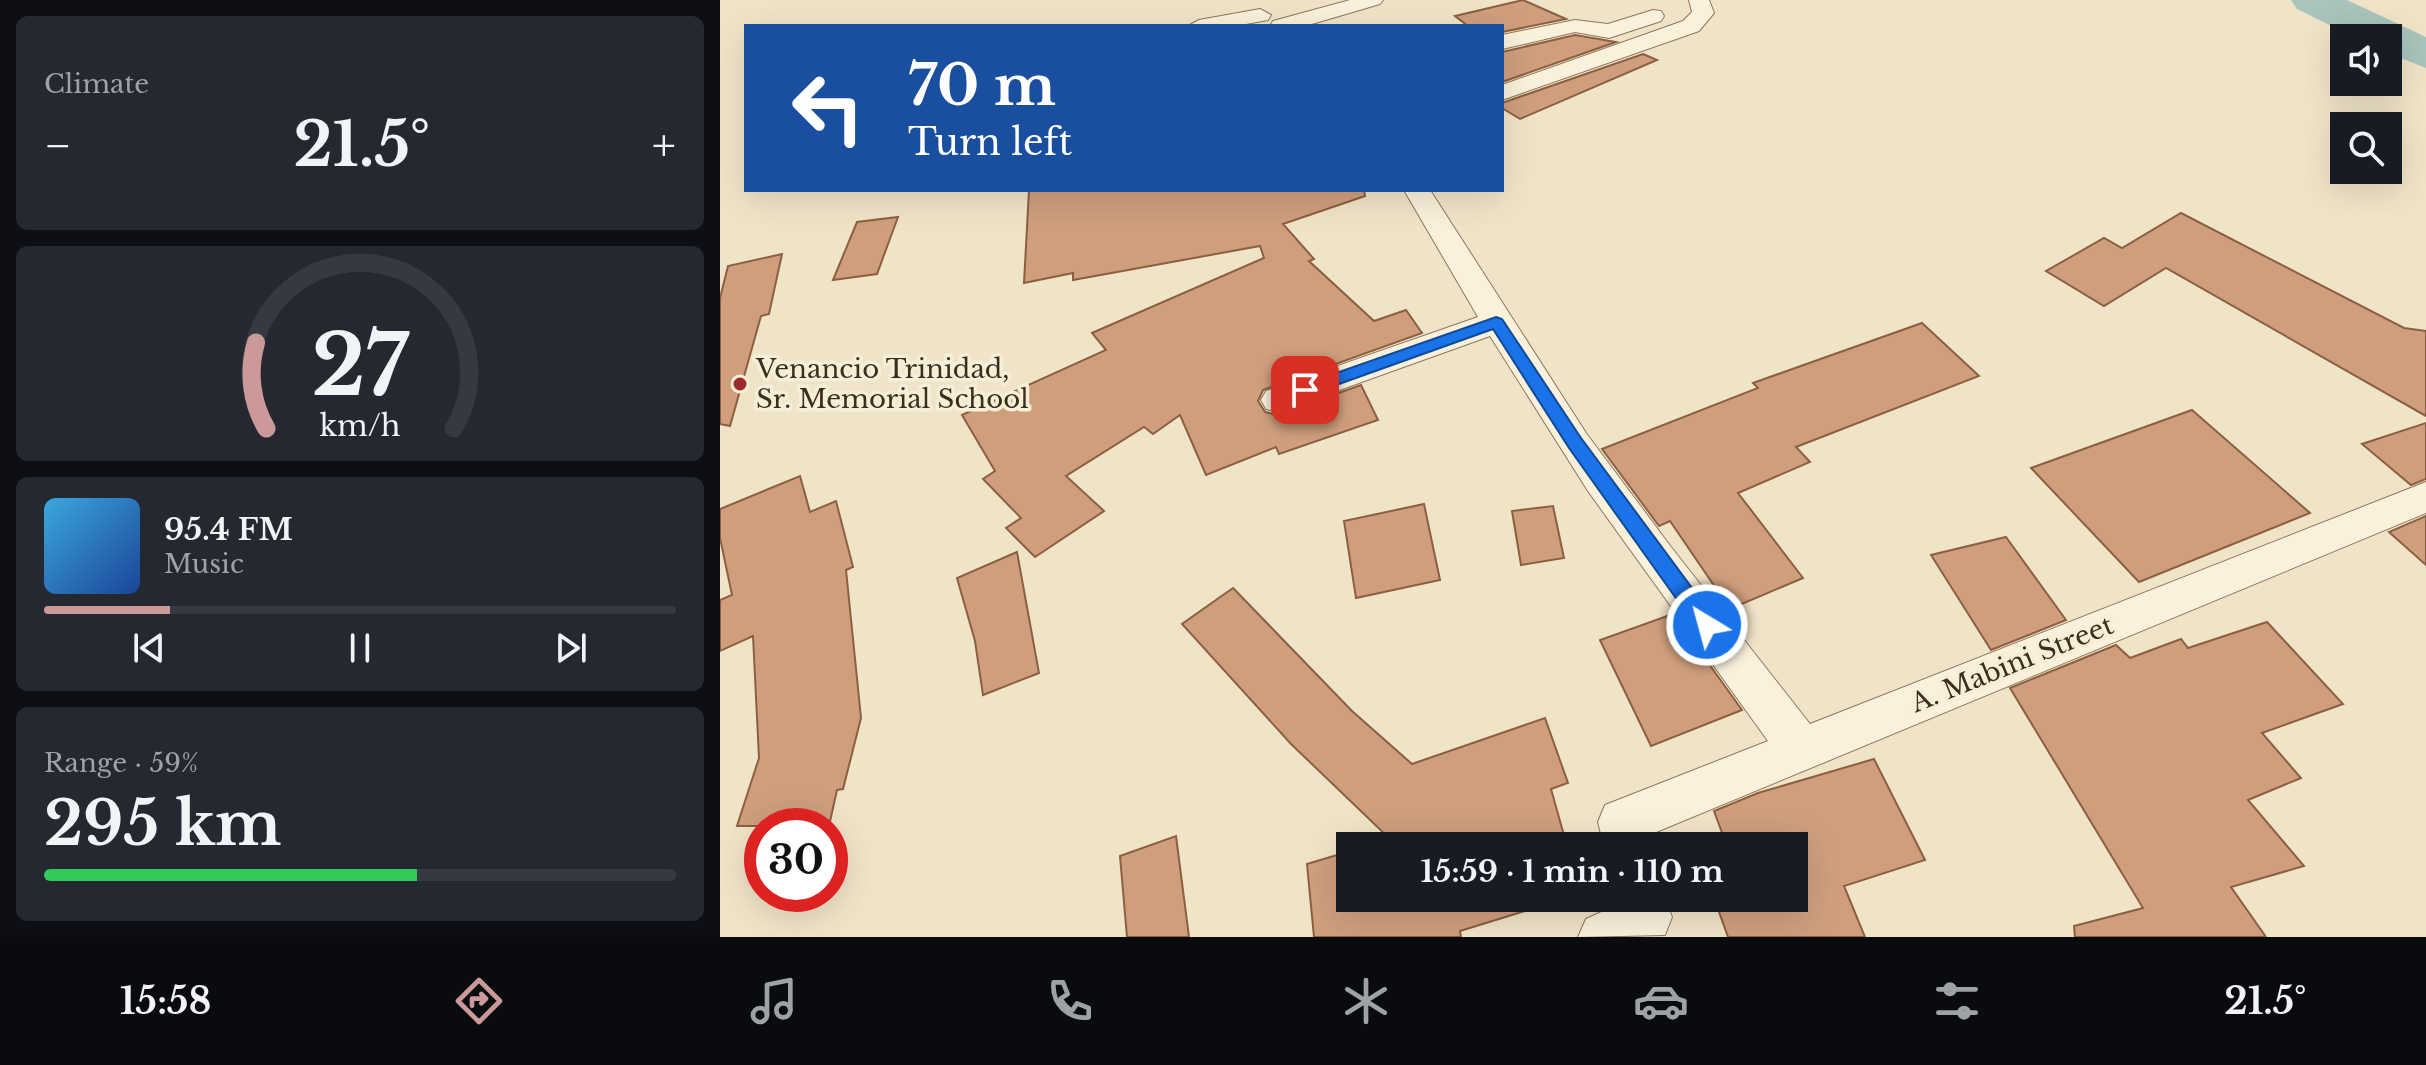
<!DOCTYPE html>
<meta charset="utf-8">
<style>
body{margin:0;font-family:"Libre Baskerville",serif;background:#242831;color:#f1f3f6;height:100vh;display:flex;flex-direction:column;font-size:30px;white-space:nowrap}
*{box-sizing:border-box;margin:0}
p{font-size:26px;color:#9ea1a6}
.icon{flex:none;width:44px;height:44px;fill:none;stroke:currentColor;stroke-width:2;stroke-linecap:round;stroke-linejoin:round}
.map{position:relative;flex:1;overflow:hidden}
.panel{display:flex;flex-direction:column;gap:16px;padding:16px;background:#0d0f14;width:720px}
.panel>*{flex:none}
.guide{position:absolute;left:24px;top:24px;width:760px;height:168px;border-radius:0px;box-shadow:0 8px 32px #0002;background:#1a4fa0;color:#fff;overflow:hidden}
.buttons{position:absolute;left:1610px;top:24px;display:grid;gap:16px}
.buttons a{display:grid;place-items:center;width:72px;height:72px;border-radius:0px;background:#171b24;box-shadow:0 8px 32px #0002;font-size:40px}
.speed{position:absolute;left:24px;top:808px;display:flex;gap:16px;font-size:40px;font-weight:700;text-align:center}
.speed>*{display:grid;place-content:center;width:104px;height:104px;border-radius:50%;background:#171b24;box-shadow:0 8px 32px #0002;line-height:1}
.speed .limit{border:12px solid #d22;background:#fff;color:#111}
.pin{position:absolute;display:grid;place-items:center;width:68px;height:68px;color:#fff;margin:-34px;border-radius:16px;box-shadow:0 4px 12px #0006}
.me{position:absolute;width:88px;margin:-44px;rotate:323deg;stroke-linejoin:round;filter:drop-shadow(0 0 6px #0008)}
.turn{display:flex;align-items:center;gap:28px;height:168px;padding:0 32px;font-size:36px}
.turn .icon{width:104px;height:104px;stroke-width:2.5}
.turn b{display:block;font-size:56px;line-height:68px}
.big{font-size:60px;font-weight:700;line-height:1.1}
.panel .tile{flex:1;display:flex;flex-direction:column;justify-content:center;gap:12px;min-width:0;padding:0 28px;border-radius:12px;background:#242831}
.panel .dial{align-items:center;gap:0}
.dial svg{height:208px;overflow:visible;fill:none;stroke:#363941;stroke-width:7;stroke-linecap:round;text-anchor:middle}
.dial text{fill:#f1f3f6;stroke:none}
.song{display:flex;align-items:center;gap:24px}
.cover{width:96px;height:96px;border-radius:12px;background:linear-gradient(135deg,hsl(200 70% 55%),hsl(220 70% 35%))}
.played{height:8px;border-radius:4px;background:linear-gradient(90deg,#cc999b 20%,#363941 20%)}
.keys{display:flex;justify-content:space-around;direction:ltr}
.heat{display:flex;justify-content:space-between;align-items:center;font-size:44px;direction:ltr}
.charge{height:12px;border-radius:6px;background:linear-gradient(90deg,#34c759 59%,#363941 0)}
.trip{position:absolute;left:616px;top:832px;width:472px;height:80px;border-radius:0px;background:#171b24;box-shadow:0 8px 32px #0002;font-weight:700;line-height:80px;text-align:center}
.dock{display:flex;height:128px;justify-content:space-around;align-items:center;background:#090b0e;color:#9ea1a6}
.dock .icon{width:56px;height:56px}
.dock .on{color:#cc999b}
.dock b{font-size:36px;color:#f1f3f6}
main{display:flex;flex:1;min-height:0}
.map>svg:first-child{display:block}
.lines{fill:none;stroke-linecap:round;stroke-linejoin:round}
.river{fill:#a9c4bc;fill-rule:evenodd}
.building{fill:#cf9f7d;stroke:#8d5f41;stroke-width:2}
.street-casing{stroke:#8d765c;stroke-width:2}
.street{fill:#faf1dc;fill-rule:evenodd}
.route{fill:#1a73e8;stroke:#114b97;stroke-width:2}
.poi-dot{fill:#9e2a2b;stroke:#f7eed8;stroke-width:3}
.labels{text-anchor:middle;stroke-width:7;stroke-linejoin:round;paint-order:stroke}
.poi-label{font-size:26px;fill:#3d2e20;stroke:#f7eed8;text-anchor:start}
.street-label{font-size:26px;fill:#3d2e20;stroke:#f7eed8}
</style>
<main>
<section class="panel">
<div class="tile"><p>Climate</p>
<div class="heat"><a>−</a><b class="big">21.5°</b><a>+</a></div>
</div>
<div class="tile dial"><svg viewBox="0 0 100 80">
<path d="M14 69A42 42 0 1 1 86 69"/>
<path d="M14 69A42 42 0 0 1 10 36" stroke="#cc999b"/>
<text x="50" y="56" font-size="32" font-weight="700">27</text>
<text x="50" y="72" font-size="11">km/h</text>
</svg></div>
<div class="tile">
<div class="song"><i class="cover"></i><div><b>95.4 FM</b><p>Music</p></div></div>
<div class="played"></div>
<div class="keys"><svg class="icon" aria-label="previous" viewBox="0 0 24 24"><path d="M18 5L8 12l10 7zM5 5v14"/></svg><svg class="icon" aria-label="pause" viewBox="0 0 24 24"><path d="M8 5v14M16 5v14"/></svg><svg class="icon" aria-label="next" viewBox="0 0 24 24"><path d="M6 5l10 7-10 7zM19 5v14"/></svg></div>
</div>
<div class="tile"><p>Range · 59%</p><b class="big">295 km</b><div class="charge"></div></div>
</section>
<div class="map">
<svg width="1706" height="937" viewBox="0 0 1706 937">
<rect width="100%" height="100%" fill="#f0e4c8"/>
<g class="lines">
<polygon class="river" points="1571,0 1627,0 1706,37 1706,68 1668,53 1668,38 1636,38 1577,9"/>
</g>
<g class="building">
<polygon points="803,0 846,19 782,32 782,26 748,26 735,16"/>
<polygon points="855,35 896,42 782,82 782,52"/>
<polygon points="923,54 937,60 800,119 782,108 782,103"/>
<polygon points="309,190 644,190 645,196 563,224 594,259 589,261 654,321 686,310 702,333 543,390 538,401 545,412 557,415 641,385 658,420 559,454 556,447 486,475 460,415 433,434 424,427 346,476 384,511 315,557 286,528 301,518 263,479 275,471 242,415 386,350 372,333 544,258 540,246 353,280 353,273 304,283"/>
<polygon points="1461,213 1684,328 1706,331 1706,416 1446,268 1384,306 1326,271 1384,238 1402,248"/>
<polygon points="178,217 157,274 113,280 137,222"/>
<polygon points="62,254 49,314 41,316 10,426 0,424 0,298 8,266"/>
<polygon points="1202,323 1259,376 1076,447 1090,462 1018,493 1083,578 1010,609 950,521 939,526 882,449 1038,388 1033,383"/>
<polygon points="1472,410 1590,513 1419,582 1311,468"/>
<polygon points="1706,423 1706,479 1691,485 1642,444"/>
<polygon points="80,476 90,512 116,501 133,567 126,570 141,718 123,789 117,790 109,826 17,826 39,758 33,636 0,651 0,600 12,595 0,538 0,509"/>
<polygon points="704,504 720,580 636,598 624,521"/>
<polygon points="833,506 844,558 801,565 792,511"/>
<polygon points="1706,516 1706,565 1669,532"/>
<polygon points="1286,537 1346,620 1271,650 1211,555"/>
<polygon points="297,552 319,673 263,695 255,641 237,578"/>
<polygon points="513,588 632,711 692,764 825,718 848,783 831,789 847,846 647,846 670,839 571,744 462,624"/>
<polygon points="953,614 1022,710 931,746 880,640"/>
<polygon points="1547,622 1623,704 1542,733 1581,778 1528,800 1584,866 1511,887 1546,937 1355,937 1354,926 1423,908 1290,688 1396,645 1410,658 1461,639 1468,648"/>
<polygon points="1154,759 1205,860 1124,886 1145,937 1008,937 994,898 1074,898 1074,846 1007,846 994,811 1038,793"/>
<polygon points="456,836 469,937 407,937 400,856"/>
<polygon points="630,851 630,898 847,898 740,931 741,937 594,937 587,864"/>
</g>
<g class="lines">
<defs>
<g id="street">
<polygon points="630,0 663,0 660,4 585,26 550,26 553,21"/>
<polygon points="969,0 989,0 994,13 979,31 782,100 782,85 963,21 972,12"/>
<polygon points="540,9 551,15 548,20 515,26 468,26 479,20"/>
<polygon points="933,10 941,11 944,16 941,21 889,38 855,32 782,49 782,35 855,20 888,24"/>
<polygon points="684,190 710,190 866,433 951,547 1090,724 1706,482 1706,513 929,835 932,846 884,846 878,822 885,805 1048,741 868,491 770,336 558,412 546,409 541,400 546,391 758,317"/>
<polygon points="912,898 945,899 952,917 945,935 858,937 866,919"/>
</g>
</defs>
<use href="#street" class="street-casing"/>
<use href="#street" class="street"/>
</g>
<polygon class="route" points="776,317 782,319 861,438 995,619 998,625 995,632 987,634 980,632 849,448 773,329 591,394 585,396 577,390 579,386"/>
<circle class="poi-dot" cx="20" cy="384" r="8"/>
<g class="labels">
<g class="poi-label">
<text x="36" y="378">Venancio Trinidad,<tspan x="36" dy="30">Sr. Memorial School</tspan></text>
</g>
<g class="street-label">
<text transform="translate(1292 664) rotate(-22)" y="9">A. Mabini Street</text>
</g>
</g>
</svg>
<div class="buttons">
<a><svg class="icon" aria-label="sound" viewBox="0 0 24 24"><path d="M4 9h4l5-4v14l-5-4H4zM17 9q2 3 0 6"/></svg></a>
<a><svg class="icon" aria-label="search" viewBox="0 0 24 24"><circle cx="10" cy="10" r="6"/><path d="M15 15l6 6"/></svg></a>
</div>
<div class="speed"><div class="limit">30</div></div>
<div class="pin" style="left:585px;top:390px;background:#d93025"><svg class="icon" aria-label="arrive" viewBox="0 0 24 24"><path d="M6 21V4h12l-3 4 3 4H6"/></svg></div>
<svg class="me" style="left:987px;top:625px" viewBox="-20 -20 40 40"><circle r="17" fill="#1a73e8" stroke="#fff" stroke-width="3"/><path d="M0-11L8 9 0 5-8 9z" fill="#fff"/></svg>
<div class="trip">15:59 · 1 min · 110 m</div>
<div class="guide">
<div class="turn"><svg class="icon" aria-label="left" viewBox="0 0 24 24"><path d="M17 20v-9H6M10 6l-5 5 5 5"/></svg><div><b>70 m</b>Turn left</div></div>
</div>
</div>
</main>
<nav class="dock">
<b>15:58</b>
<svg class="icon on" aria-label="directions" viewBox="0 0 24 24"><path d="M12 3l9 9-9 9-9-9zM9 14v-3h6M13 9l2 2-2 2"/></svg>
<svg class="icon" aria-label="music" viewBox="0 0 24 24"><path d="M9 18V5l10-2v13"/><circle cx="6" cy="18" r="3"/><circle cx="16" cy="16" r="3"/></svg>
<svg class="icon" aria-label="phone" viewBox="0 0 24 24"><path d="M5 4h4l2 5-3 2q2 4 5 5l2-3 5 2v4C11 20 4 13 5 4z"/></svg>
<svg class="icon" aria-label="climate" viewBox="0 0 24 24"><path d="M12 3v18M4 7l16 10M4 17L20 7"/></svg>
<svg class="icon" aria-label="car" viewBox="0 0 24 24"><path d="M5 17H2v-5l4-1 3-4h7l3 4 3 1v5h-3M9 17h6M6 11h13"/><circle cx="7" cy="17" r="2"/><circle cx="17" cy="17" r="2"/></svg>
<svg class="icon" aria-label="filters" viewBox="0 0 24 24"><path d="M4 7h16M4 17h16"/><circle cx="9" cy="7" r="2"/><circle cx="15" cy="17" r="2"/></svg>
<b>21.5°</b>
</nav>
